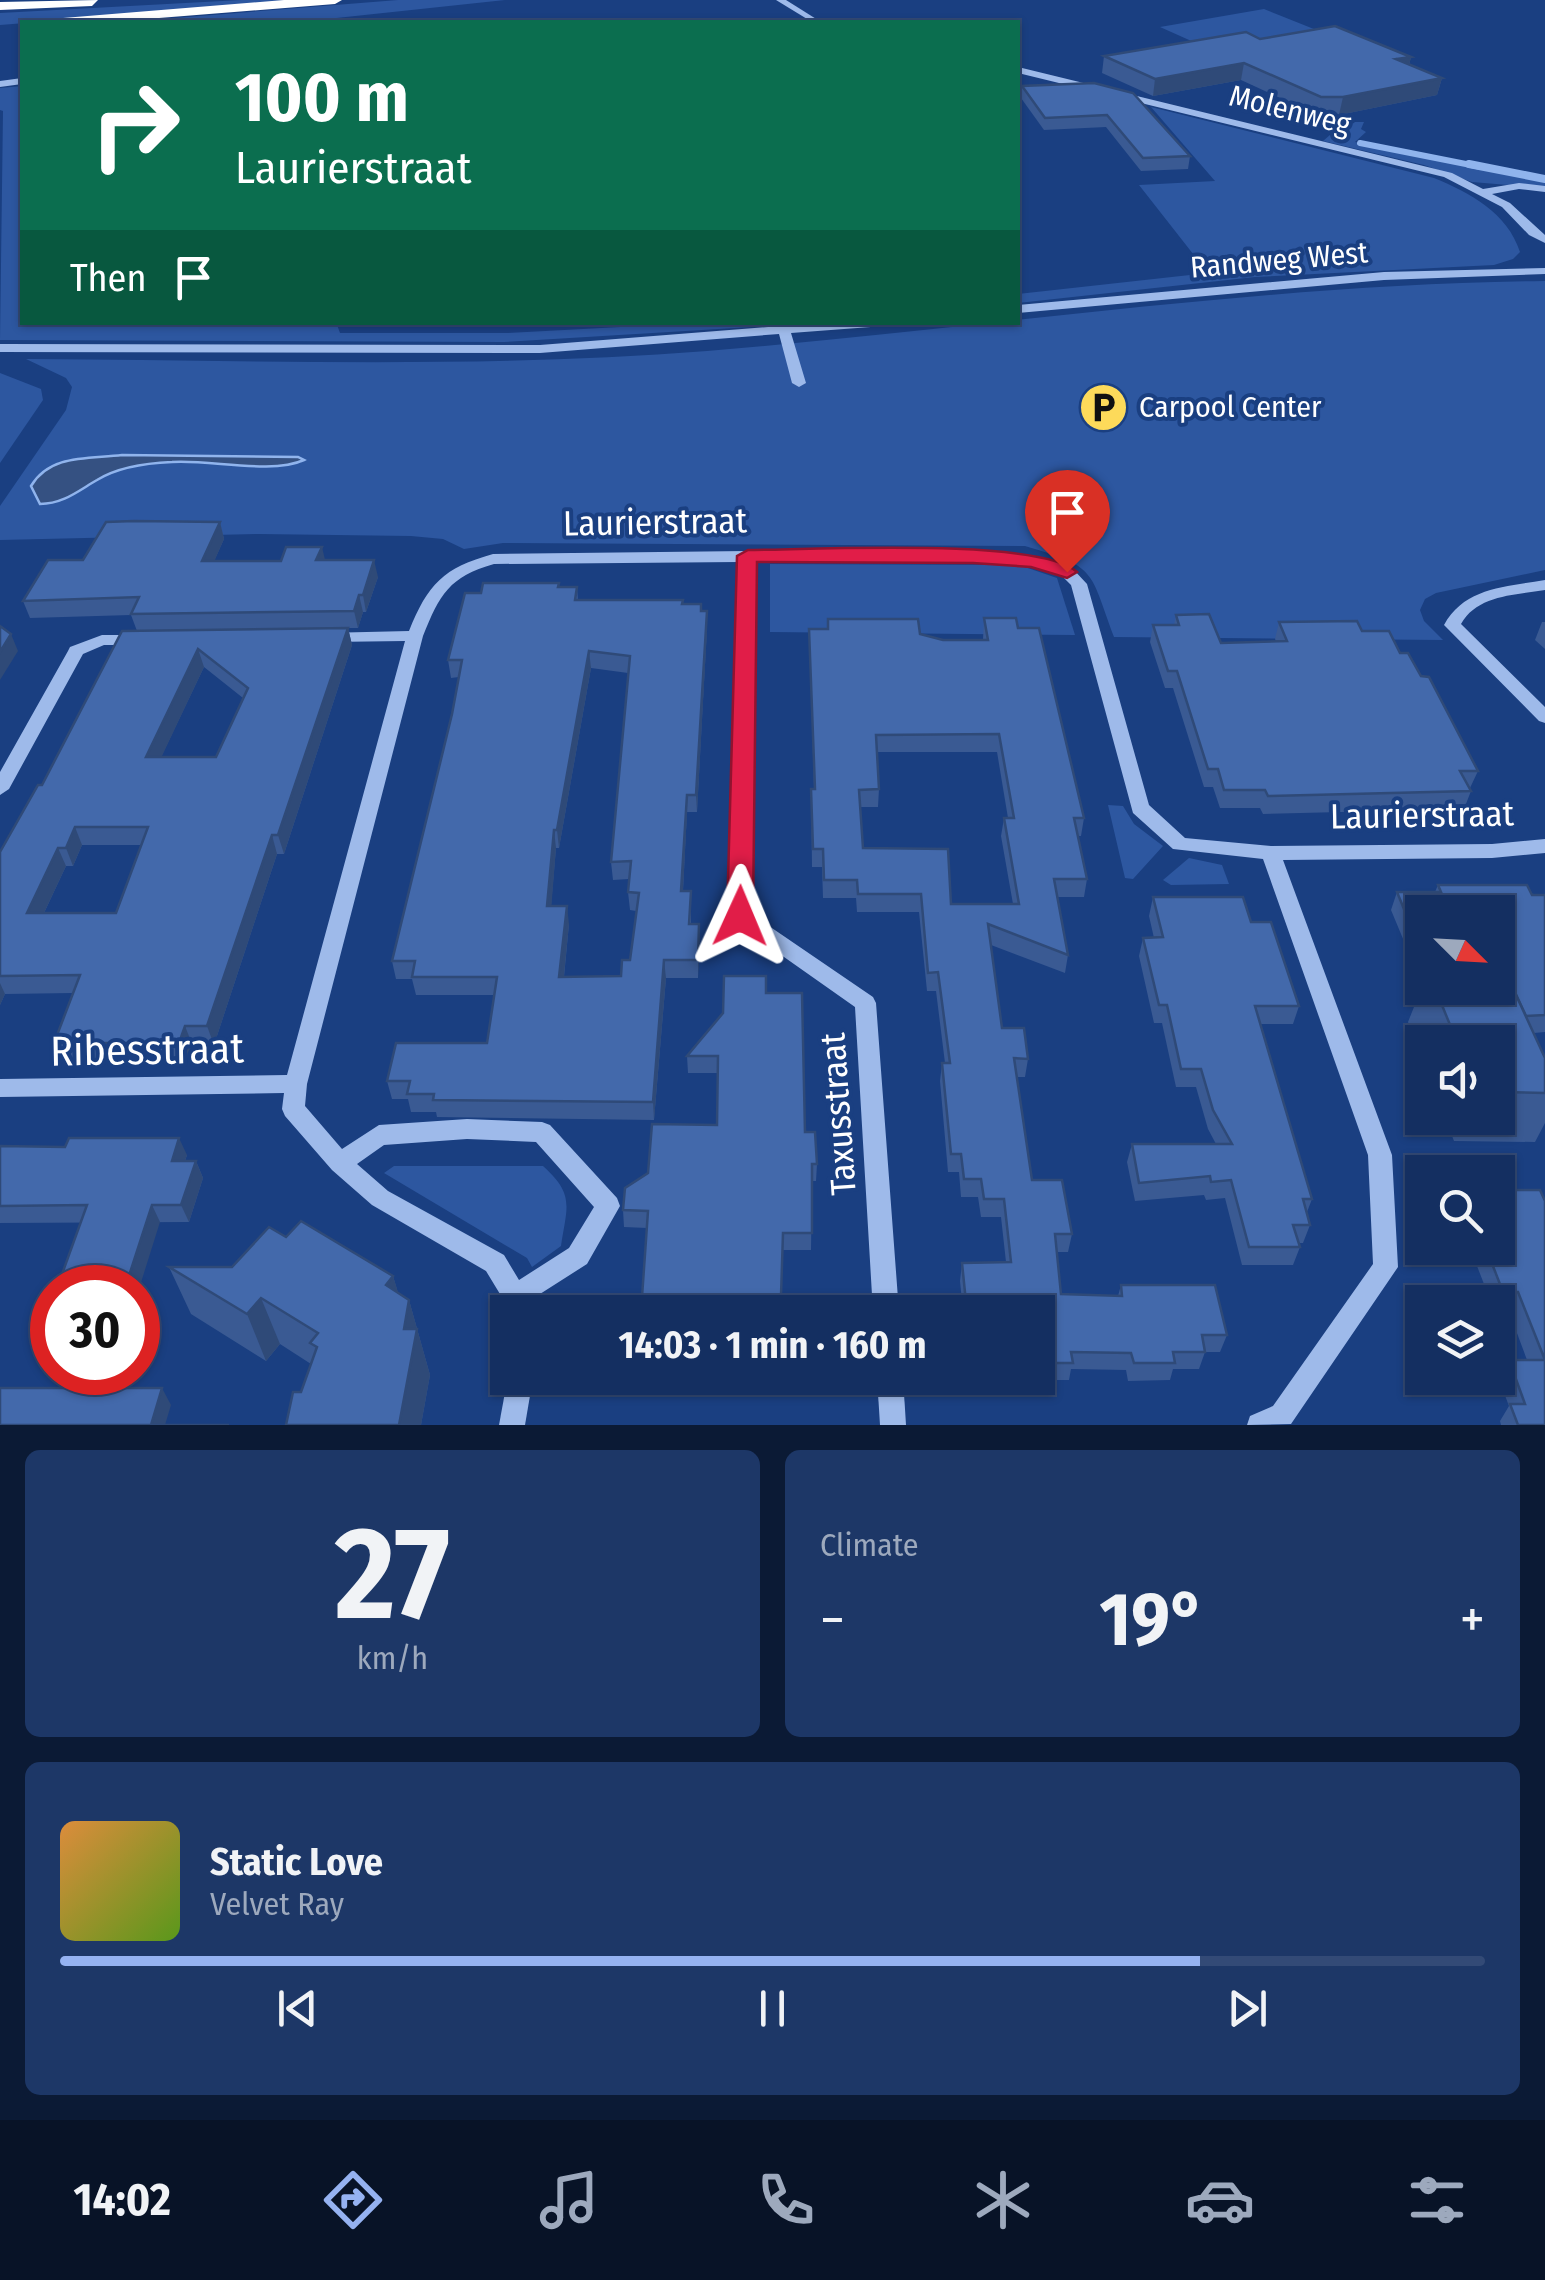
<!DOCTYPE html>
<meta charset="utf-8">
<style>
body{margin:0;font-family:"Fira Sans Condensed",sans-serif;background:#1d3767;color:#f1f3f6;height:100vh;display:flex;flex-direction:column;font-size:38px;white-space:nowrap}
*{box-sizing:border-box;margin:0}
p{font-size:32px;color:#9da9bd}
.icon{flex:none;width:55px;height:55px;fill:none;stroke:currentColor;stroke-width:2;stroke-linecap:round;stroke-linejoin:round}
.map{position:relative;height:1425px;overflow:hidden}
.sheet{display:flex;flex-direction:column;gap:25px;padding:25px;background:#0b1a35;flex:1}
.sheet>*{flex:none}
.guide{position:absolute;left:20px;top:20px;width:1000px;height:305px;border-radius:0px;box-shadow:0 2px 8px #0004,0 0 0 2px #334a76;background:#0b6e4f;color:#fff;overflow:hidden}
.needle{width:65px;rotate:114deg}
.fabs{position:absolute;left:1405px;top:895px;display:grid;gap:20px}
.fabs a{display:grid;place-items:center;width:110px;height:110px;border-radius:0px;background:#142f61;box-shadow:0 2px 8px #0004,0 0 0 2px #334a76;font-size:50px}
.speed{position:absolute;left:30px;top:1265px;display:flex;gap:20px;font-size:50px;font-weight:700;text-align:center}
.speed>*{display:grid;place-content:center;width:130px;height:130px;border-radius:50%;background:#142f61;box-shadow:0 2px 8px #0004,0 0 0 2px #334a76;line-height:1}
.speed .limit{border:15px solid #d22;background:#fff;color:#111}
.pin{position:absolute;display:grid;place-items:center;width:85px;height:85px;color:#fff;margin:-102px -42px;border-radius:50% 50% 50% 0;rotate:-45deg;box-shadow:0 0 10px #0007}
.pin .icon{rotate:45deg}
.me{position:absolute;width:110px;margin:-55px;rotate:1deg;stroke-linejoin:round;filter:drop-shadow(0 0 8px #0008)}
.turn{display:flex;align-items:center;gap:35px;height:210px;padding:0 50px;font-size:45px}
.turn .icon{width:130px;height:130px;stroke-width:2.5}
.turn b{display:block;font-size:70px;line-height:85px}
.then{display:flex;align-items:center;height:95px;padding:0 50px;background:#0003;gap:20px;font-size:38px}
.big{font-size:75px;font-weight:700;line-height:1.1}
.sheet .card{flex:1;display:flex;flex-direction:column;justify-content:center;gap:15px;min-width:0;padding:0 35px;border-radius:15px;background:#1d3767}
.sheet .dial{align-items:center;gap:0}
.dial b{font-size:130px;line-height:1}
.song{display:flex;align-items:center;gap:30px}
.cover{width:120px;height:120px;border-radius:15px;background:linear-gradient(135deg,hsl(30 70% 55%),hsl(90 70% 35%))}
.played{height:10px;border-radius:5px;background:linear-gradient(90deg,#95b2f1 80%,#334a76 80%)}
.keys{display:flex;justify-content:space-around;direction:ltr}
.heat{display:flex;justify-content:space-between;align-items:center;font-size:55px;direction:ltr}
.sheet .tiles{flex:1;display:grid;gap:25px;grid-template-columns:1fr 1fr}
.card:last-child{grid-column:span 2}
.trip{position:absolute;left:490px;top:1295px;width:565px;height:100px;border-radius:0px;background:#142f61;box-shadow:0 2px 8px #0004,0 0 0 2px #334a76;font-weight:700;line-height:100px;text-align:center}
.tabs{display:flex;height:160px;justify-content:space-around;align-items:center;background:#081327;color:#9da9bd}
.tabs .icon{width:70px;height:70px}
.tabs .current{color:#95b2f1}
.tabs b{font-size:45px;color:#f1f3f6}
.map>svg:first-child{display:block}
.green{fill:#2d57a0;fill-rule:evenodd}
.water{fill:#355182;stroke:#90b4ed;stroke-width:2.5}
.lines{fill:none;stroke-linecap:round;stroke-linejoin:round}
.stream-far1{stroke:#90b4ed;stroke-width:6}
.stream{stroke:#90b4ed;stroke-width:8}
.minor{fill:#9ebaea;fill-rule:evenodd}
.highway{fill:#fff;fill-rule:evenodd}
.wall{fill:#3a5a93;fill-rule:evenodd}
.shaded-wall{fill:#2f4a78}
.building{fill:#4369ab;stroke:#2f4a78;stroke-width:2.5;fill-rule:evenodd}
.route{fill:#e11d48;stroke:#92132f;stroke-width:2.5}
.labels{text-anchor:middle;stroke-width:8;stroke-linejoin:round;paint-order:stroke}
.far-street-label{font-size:30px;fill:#fff;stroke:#1a3f81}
.far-poi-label{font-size:30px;fill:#fff;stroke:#1a3f81;text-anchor:start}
.street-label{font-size:35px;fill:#fff;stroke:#1a3f81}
.near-street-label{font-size:42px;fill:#fff;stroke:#1a3f81}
</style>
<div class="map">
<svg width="1545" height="1425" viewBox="0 0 1545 1425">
<rect width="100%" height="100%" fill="#1a3f81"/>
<g class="green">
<polygon points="241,0 316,0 0,25 0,13"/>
<polygon points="398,0 505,0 299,22 125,22"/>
<polygon points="1264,9 1339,39 1216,52 1160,27"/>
<polygon points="22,86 22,322 336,322 340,333 506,333 714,322 817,323 504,342 0,340 3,111 0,110 0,88"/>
<path d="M1151,107L1434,178C1470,193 1507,212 1520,252L1513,259L1494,265L1255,277L1018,303V294L1208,273L1139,185L1215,181Z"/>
<polygon points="1345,122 1364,122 1361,129 1366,132 1355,142 1545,177 1545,188 1472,182 1424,165 1323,141"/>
<path d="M1545,281V570L1436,593L1425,599L1420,610L1424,621L1443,640L1114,637C1089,569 1097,567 1025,546L503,543L464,549L443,539L411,536L259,534L0,540V506L66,410L72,387L66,378L26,359C253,360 481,369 707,351C987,328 1263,284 1545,281ZM122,455L298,457L301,463C243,468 180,452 124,468C96,477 75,496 47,504L58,462Z"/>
<polygon points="0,373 41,389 43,400 0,463"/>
<polygon points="770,564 1019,565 1057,578 1075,635 770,632"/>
<polygon points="1108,805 1123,806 1134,824 1163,846 1133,879 1125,878"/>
<polygon points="1189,858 1222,865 1229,884 1171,885 1163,880"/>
<path d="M394,1166H543C575,1195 567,1206 561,1246L532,1267L527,1258L384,1173Z"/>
</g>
<path class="water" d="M122,455L298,457L304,460C271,475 209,459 172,462C147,463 118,467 97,480C78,491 63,504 40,504L31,486C50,454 88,459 122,455Z"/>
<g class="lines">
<polyline class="stream-far1" points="1360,143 1481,167"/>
<polyline class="stream" points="1469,164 1545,179"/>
<g class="minor">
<polygon points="776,0 786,0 821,22 812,22"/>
<polygon points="1018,67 1452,173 1483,189 1519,183 1545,186 1545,192 1519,189 1492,194 1510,203 1545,235 1545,243 1529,235 1502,207 1444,177 1018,73"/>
<polygon points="22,78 22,84 0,87 0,81"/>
<polygon points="1545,268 1545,274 1384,280 1018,313 1018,305 1384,272"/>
<polygon points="830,322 890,322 884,326 791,333 806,383 799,387 792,383 779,334 540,353 0,352 0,344 540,345"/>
<path d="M747,551H973L1054,562L1073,569L1087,584L1149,805L1185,838L1271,846L1492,844L1545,839V853L1492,858L1283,860L1392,1155L1398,1267L1291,1424L1247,1425L1250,1416L1273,1406L1373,1264L1368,1155L1263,859L1173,849L1133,813L1071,585L1061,575L1046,569L973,561L755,562L750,913L873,997L876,1003L899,1312H873L855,1007L733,921L730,916L739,562L494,564C449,577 440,594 423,636L307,1084L305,1106L342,1149L379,1125L467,1119L542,1122L550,1125L617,1198L620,1206L587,1264L529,1301L531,1312H508V1317L503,1299L486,1271L372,1205L332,1170L285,1116L282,1109L284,1093L0,1097V1079L287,1075L405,641L330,642L324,641L322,637L324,633L409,631C428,584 443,568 493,554ZM467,1139L536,1142L594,1207L569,1248L519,1280L504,1255L388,1191L357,1164L384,1145Z"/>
<path d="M1545,580V590C1515,595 1477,595 1461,624L1545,707V723L1539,721L1444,625C1465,587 1506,587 1545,580Z"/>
<polygon points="102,635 139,635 147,640 139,645 104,645 83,654 9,789 0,795 0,772 68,651 70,647"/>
<polygon points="508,1376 533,1378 525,1425 499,1425"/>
<polygon points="877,1378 903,1378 906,1425 880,1425"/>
</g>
<g class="highway">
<polygon points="98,0 92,6 0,10 0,2"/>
<polygon points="284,0 342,0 335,4 109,22 56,22 63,18"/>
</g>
</g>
<g class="wall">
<polygon points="1260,39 1411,57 1409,65 1442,78 1437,95 1339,115 1317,115 1241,80 1153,96 1102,73 1104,56"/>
<polygon points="1094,83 1190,156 1188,169 1141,171 1106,127 1044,130 1021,98 1022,86"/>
<path d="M220,522L224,539L214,561L325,560L378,577L366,612H363L358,628H348L352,645L284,854H277L214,1045L192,1044L186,1061L62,1062L54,1043L73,993L5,994L0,1005V852L137,631L131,615L30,618L23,601L83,560ZM204,667L243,698L216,757H161ZM82,845H142L116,913H44L66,866H73Z"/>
<path d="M559,583V587H577L578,600L682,604L702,611L707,628L697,812H687L683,891H691V924H699L698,978H666L654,1120L437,1117L436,1112H411L408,1099H392L387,1081L487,1043L494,995H416L412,979H396L392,961L452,714L459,677L451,678L448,660L481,593ZM591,668L628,673L611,862L613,880L629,879L628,892L630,910L636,911L630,960L621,976L564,977L569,924L551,906L556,848H559Z"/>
<polygon points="1176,615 1221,643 1276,641 1275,639 1279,622 1362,631 1400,653 1421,676 1478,771 1470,788 1471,791 1464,809 1263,814 1260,808 1220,808 1213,787 1204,787 1173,688 1165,688 1150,642 1153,625 1174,625"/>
<path d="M984,618L1018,628L1084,818L1081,836H1078L1087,879L1084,897H1058L1068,955L1065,973L991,945L1002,1028L1028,1059L1025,1077H1017L1032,1180L1072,1234L1068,1252H1057L1061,1294L1118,1296L1121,1285L1227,1335L1220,1352H1205L1199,1369H1173L1170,1380L1128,1381L1126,1370L1071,1369L1069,1380H1027V1378H1038V1312H963L960,1281L962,1263L1006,1262L1001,1217H981L978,1197H961L959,1172H948L940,1081L942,1063H945L936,991H927L919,912H857L856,898H823L822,867H812L811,789H814L809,629L920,634L943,640H983ZM877,752H997L1008,818H1004L1001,836L1013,904H951L863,848L860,807H878L879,789Z"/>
<polygon points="1542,622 1545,622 1545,649 1535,640"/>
<polygon points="1438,885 1545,895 1545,1032 1534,1033 1545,1058 1545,1123 1535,1142 1454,1141 1445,1118 1498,1118 1498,1042 1422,1042 1422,1059 1408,1022 1422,987 1498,988 1498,912 1422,912 1422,958 1411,958 1391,910 1397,892 1435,892"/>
<polygon points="1153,897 1251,922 1299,1006 1293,1024 1261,1024 1312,1199 1307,1212 1310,1225 1303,1243 1298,1243 1300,1247 1293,1265 1242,1265 1225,1198 1206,1200 1204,1195 1135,1201 1127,1162 1132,1144 1216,1144 1208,1129 1196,1087 1176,1087 1162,1023 1154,1023 1139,956 1143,938 1154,938 1149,916"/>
<polygon points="766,993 805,1132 817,1164 816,1181 812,1181 811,1250 782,1250 642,1297 647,1228 624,1227 623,1210 648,1173 717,1125 718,1073 688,1073 687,1056"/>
<polygon points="0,1146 187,1155 185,1161 196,1161 203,1178 189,1222 0,1223"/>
<polygon points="1545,1201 1545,1425 1501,1425 1500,1421 1509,1406 1498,1377 1509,1360 1527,1360 1508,1309 1498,1309 1498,1302 1491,1302 1470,1248 1498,1248"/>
<polygon points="286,1237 393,1276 398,1293 409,1300 430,1375 421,1425 286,1425 301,1392 311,1364 280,1344 266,1361 191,1314 169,1267 232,1267"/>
<rect x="640" y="1378" width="42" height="4"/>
<polygon points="741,1378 783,1378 783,1382 742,1382"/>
</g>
<g class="shaded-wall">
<polygon points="1411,57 1407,74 1396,59"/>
<polygon points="1244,63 1241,80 1153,96 1155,79"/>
<polygon points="1442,78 1437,95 1339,115 1343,97"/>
<polygon points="220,522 224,539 207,578 202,561"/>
<polygon points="322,547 326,564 316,560"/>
<polygon points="374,560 378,577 366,612 363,595"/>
<polygon points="359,595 363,612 358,628 354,611"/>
<polygon points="707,611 707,628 697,812 696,795"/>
<polygon points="348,628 352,645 284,854 278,835"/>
<polygon points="11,634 18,651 0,680 0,652"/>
<polygon points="198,649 204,667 153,775 146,757"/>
<polygon points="589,651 591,668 559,848 557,830"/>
<polygon points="687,795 687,812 682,909 681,891"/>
<polygon points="75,827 82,845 73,866 66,848"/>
<polygon points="554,830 556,848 550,924 547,906"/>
<polygon points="272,835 277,854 214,1045 207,1026"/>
<polygon points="58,848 66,866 35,932 27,913"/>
<polygon points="567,906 569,924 562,995 559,977"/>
<polygon points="699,924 700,942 698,978 698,960"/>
<polygon points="664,960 666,978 654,1120 653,1102"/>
<polygon points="0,983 5,994 0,1005"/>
<polygon points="185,1026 192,1044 186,1061 179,1043"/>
<polygon points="179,1138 187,1155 179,1178 172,1161"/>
<polygon points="196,1161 203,1178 189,1222 181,1205"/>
<polygon points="152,1205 160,1222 138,1292 138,1288 125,1288"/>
<polygon points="393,1276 406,1318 409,1300 430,1375 421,1425 399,1425 386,1285"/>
<polygon points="261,1298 280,1344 266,1361 247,1314"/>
<polygon points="162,1388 171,1405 165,1425 151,1425"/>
</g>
<g class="building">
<polygon points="1335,26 1411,57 1396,59 1442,78 1343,97 1321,97 1244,63 1155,79 1104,56 1246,32 1260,39"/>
<polygon points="1094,83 1133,93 1190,156 1143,158 1107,115 1045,118 1022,86"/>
<polygon points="134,521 220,522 202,561 281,561 286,547 322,547 316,560 374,560 363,595 359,595 354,611 131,614 139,597 23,601 48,560 83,560 106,522"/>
<path d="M483,583H559L558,587H577L575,600H683L682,604H701V611H707L696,795H687L681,891H691L689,924H699L698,960H664L653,1102L433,1100L434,1094H407L410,1081H387L396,1043H487L497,977H412L415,961H392L452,714L462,660H448L465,593H481ZM589,651L630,656L611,862L631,861L628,892L639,893L630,960H622L621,976L559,977L567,906H547L554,830H557Z"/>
<polygon points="1209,614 1221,643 1287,641 1279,622 1357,621 1362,631 1389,631 1400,653 1408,653 1421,676 1429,677 1478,771 1460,771 1471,791 1268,796 1265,790 1224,790 1218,769 1208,769 1177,671 1168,671 1153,625 1179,625 1176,615"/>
<path d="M984,618H1016L1018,628H1039L1084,818H1074L1087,879H1054L1068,955L988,924L1002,1028H1024L1028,1059L1014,1058L1032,1180H1062L1072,1234H1055L1061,1294L1122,1296L1121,1285H1215L1227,1335H1202L1205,1352H1173L1175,1363H1134L1131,1353L1071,1352L1073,1363H1038V1312H967L962,1263L1011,1262L1004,1199H984L981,1179H964L961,1154H951L942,1063H950L938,972L928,973L921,894H858L857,880H824L823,849H813L811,789H815L809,629H828V619H918L920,634L943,640H988ZM999,734L1014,818H1004L1019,904H951L948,849L863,848L859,790L879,789L876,735Z"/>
<polygon points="0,626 11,634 0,652"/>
<path d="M348,628L278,835H272L207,1026H185L179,1043H54L80,975L0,976V852L38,785H42L122,631ZM198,649L248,688L216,757H146ZM75,827H148L116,913H27L58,848H66Z"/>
<polygon points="1438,885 1527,885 1532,895 1545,895 1545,1015 1526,1016 1505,971 1498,971 1498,912 1422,912 1422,941 1417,941 1397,892 1441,892"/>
<polygon points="1153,897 1243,897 1251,922 1271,922 1299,1006 1255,1006 1312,1199 1303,1199 1310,1225 1293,1225 1300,1247 1249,1247 1231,1180 1211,1182 1210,1176 1139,1183 1132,1144 1232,1144 1213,1110 1201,1069 1181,1069 1167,1005 1159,1005 1143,938 1163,937"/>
<polygon points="1498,971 1505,971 1545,1058 1545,1093 1498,1092 1498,1042 1457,1042 1435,988 1498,988"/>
<polygon points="724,976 766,976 766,993 802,993 805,1132 815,1132 817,1164 812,1164 812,1233 783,1233 781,1296 813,1296 814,1312 611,1312 612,1297 642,1297 648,1211 623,1210 625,1188 648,1173 652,1124 717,1125 718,1056 687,1056 723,1013"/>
<polygon points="69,1138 179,1138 172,1161 196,1161 181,1205 152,1205 125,1288 57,1288 87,1205 0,1206 0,1146 65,1147"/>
<polygon points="1498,1190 1540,1190 1545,1201 1545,1425 1518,1425 1510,1404 1525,1404 1509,1360 1545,1360 1518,1292 1503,1292 1486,1248 1498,1248"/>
<polygon points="301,1221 393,1276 386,1285 409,1300 404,1329 417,1329 399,1425 286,1425 293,1392 301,1392 317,1347 310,1343 318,1333 261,1298 247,1314 169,1267 232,1267 269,1227 286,1237"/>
<polygon points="0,1388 162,1388 151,1425 229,1425 0,1425"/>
</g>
<path class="route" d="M748,550C807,550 1041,537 1077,572L1067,578L1031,567L973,563L757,562L753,916L750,923H731L727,916L737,556Z"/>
<defs>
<symbol id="parking-disc" viewBox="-11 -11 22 22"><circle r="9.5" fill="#fdda5a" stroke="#1a3f81"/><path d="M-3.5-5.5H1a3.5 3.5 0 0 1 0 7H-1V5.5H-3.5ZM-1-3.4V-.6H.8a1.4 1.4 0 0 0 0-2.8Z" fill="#111"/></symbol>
</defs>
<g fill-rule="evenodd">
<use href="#parking-disc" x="1076" y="380" width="55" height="55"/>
</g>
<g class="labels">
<g class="far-street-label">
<text transform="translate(1290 110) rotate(14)" y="10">Molenweg</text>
<text transform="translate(1279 260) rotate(-5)" y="10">Randweg West</text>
</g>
<g class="far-poi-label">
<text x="1139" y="417">Carpool Center</text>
</g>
<g class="street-label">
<text transform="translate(655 522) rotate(-1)" y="12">Laurierstraat</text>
<text transform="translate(1422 815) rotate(-1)" y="12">Laurierstraat</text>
<text transform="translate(838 1114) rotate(-94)" y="12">Taxusstraat</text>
</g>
<g class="near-street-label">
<text transform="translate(147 1049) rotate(-1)" y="15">Ribesstraat</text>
</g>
</g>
</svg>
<div class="fabs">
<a><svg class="needle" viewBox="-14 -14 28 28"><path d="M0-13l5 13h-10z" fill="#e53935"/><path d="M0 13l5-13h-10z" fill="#9da9bd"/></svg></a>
<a><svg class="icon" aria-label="sound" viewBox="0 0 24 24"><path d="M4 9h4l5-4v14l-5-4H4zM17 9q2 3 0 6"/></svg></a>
<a><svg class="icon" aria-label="search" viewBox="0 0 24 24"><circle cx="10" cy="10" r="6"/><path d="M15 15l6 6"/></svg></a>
<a><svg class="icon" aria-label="layers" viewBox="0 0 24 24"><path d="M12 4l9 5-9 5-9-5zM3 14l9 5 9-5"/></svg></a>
</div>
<div class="speed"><div class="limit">30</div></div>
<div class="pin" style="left:1067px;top:572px;background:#d93025"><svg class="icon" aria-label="arrive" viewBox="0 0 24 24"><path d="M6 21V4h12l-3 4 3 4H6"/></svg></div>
<svg class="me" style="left:740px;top:916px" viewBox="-20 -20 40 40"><path d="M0-17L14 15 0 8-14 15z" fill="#e11d48" stroke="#fff" stroke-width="4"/></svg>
<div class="trip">14:03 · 1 min · 160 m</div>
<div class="guide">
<div class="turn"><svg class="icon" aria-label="right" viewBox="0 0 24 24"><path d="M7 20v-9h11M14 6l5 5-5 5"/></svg><div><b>100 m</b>Laurierstraat</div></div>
<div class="then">Then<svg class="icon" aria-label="arrive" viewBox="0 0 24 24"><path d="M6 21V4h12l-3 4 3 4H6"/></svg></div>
</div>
</div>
<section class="sheet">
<div class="tiles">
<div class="card dial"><b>27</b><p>km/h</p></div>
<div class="card"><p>Climate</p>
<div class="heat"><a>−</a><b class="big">19°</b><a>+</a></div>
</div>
<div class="card">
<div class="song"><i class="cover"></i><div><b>Static Love</b><p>Velvet Ray</p></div></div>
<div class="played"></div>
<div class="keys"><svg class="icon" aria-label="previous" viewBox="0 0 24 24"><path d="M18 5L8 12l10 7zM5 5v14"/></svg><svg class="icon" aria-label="pause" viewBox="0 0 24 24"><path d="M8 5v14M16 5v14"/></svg><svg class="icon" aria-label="next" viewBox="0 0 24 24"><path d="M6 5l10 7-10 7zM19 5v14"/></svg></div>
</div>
</div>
</section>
<nav class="tabs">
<b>14:02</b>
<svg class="icon current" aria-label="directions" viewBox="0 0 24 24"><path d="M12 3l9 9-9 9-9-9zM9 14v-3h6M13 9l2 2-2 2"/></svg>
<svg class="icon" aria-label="music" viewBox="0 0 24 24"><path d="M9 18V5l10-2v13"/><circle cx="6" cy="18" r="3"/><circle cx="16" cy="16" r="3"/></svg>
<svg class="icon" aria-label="phone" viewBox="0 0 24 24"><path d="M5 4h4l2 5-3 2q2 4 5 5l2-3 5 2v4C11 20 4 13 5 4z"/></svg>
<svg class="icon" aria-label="climate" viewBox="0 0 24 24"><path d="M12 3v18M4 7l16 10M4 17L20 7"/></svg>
<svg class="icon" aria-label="car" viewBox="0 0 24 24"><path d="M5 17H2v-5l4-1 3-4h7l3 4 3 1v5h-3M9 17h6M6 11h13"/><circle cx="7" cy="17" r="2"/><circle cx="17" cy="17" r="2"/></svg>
<svg class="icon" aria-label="filters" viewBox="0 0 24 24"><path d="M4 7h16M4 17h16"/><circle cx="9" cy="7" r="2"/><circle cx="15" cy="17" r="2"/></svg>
</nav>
